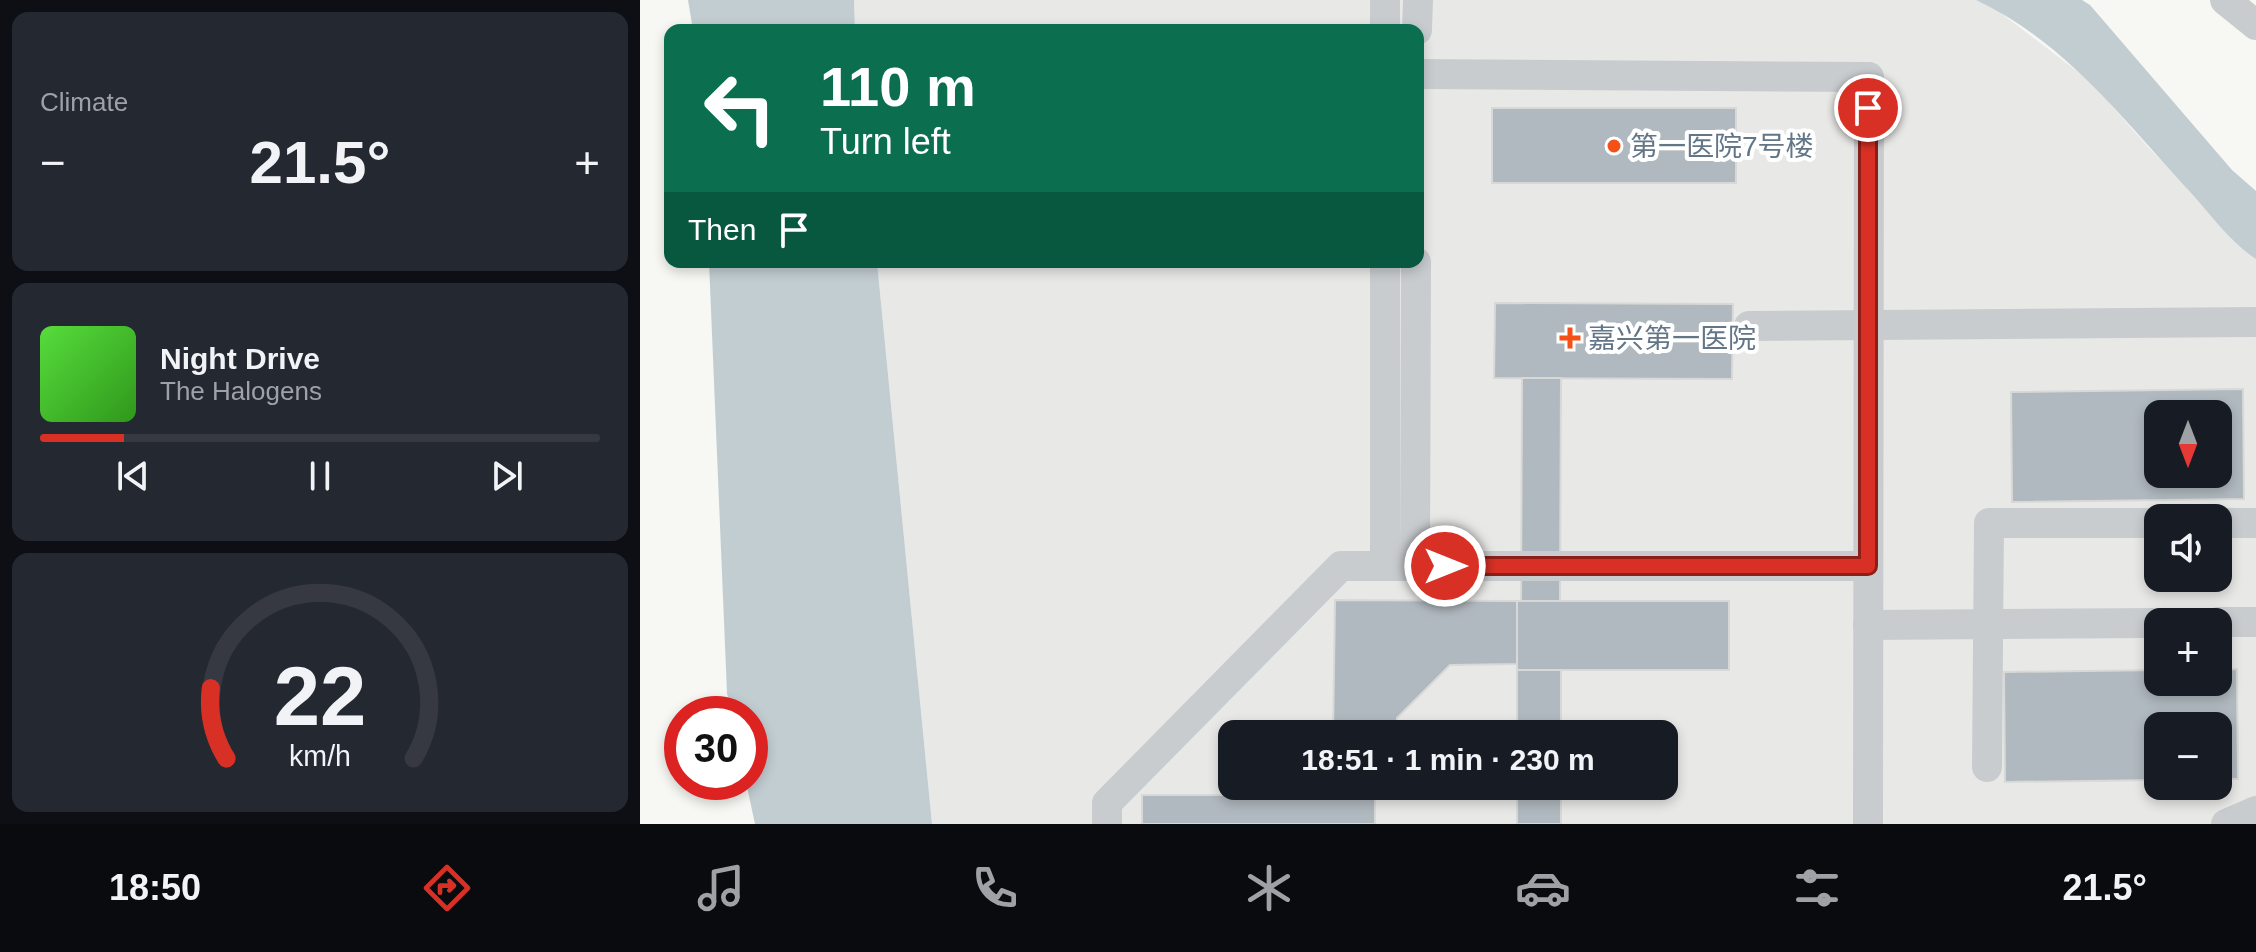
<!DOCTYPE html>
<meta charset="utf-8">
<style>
body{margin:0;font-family:Helvetica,"Noto Sans SC",sans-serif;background:#242831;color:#f1f3f6;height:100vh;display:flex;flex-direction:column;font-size:30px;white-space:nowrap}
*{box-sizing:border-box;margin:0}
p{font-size:26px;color:#9ea1a6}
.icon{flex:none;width:44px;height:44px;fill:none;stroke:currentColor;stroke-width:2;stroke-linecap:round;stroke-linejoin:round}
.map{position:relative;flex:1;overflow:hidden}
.side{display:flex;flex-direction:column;gap:12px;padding:12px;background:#0d0f14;width:640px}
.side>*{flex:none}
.banner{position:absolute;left:24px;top:24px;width:760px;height:244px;border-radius:16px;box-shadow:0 4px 12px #0003;background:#0b6e4f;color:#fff;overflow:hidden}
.needle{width:52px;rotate:180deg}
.tools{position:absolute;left:1504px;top:400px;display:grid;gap:16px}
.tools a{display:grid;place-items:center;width:88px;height:88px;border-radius:16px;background:#171b24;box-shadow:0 4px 12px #0003;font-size:40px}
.speed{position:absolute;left:24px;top:696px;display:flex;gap:16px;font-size:40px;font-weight:700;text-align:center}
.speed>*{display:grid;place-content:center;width:104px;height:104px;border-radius:50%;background:#171b24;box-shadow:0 4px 12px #0003;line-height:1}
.speed .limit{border:12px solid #d22;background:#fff;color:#111}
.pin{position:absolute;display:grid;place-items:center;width:68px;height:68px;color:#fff;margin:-34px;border:4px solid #fff;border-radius:50%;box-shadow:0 2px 8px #0007}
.me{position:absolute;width:88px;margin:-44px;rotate:90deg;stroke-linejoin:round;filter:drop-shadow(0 0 6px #0008)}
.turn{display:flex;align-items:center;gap:28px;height:168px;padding:0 24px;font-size:36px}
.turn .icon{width:104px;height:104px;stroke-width:2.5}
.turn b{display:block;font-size:56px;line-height:68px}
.then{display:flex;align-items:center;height:76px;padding:0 24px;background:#0003;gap:16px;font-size:30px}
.big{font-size:60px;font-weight:700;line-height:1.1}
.side .widget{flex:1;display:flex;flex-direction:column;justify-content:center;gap:12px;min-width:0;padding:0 28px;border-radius:16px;background:#242831}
.side .dial{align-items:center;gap:0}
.dial svg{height:208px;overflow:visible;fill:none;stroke:#363941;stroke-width:7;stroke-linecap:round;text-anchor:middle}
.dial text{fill:#f1f3f6;stroke:none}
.song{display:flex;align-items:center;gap:24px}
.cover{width:96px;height:96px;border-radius:12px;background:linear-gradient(135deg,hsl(110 70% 55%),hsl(110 70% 35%))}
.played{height:8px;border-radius:4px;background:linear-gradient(90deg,#d93025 15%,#363941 15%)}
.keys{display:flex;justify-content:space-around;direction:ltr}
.heat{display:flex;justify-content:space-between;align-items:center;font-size:44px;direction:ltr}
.trip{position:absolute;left:578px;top:720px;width:460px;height:80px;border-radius:16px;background:#171b24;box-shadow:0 4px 12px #0003;font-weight:700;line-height:80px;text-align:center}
.menu{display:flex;height:128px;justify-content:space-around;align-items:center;background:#090b0e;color:#9ea1a6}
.menu .icon{width:56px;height:56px}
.menu .active{color:#d93025}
.menu b{font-size:36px;color:#f1f3f6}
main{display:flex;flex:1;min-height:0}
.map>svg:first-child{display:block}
.built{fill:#e8e9e7;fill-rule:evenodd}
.water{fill:#c2cdd2}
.building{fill:#b0b9bf;stroke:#d8d9d6;stroke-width:2;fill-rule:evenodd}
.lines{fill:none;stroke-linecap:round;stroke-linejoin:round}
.minor{stroke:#c9cccf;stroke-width:30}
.route-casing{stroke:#8d1f18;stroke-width:20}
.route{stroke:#d93025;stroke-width:14}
.poi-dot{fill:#f55016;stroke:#fff;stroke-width:3}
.labels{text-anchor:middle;stroke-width:8;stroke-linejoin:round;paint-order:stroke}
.poi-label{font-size:28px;fill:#637688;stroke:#fff;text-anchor:start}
</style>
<main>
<section class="side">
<div class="widget"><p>Climate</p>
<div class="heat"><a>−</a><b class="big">21.5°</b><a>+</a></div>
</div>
<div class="widget">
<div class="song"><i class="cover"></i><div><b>Night Drive</b><p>The Halogens</p></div></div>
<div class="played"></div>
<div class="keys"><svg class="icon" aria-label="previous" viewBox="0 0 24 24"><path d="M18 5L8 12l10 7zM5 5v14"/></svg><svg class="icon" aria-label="pause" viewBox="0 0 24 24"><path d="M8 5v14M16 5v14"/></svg><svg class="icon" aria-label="next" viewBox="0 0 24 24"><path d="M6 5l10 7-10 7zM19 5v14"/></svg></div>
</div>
<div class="widget dial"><svg viewBox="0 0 100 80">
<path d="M14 69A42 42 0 1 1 86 69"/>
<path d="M14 69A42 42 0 0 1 8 42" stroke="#d93025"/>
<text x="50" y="56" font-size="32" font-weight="700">22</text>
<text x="50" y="72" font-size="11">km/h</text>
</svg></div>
</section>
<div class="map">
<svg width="1616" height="824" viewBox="0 0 1616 824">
<rect width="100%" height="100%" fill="#f7f7f3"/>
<path class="built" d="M214,0H1336L1357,10L1450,81L1508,147L1616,259V824H292L237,262H778V30H215ZM1518,414H1578V474H1518ZM1518,518H1578V578H1518ZM1518,622H1578V682H1518ZM1518,726H1578V786H1518ZM592,734H1024V786H592Z"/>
<g class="water">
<polygon points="48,0 214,0 215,30 53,30"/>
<path d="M1336,0H1442L1450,5L1592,170L1616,191V259C1591,243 1572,216 1552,194C1486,123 1426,42 1336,0Z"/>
<polygon points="69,262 237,262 292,824 115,824 106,782 110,782 110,714 92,714 87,693"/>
</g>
<g class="building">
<rect x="852" y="108" width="244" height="75"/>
<polygon points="855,303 1093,304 1092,379 854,378"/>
<polygon points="882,378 921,378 920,601 881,601"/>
<path d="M1603,389L1604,499L1372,502L1371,392ZM1518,414H1578V474H1518Z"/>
<polygon points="695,600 877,601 877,664 810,665 757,718 757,734 693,734"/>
<rect x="877" y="601" width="212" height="69"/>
<polygon points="1597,669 1598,779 1578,779 1578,726 1518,726 1518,780 1365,782 1364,672 1518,670 1518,682 1578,682 1578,670"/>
<rect x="877" y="670" width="44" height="64"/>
<rect x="877" y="786" width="44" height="38"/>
<rect x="502" y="795" width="233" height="29"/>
</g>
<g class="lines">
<g class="minor">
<polyline points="745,0 745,30"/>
<polyline points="1585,0 1616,25"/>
<polyline points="777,30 778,0"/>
<polyline points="778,74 1229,77 1228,824"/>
<polyline points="745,262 745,566"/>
<polyline points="1109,326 1616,322"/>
<polyline points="1578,523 1616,523"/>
<polyline points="775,566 776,262"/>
<polyline points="1578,622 1616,622"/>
<polyline points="1228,625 1518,623"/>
<polyline points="1347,767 1349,523 1518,523"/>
<polyline points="467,824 467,803 701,566 1228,566"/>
<polyline points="1586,824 1616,811"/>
</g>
</g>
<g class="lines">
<defs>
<polyline id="route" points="805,566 1228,566 1228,108"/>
</defs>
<use href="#route" class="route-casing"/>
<use href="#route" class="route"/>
</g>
<g class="poi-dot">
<circle cx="974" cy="146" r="8"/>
<path d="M926 326h8v8h8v8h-8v8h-8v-8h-8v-8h8z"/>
</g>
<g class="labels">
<g class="poi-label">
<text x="990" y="156">第一医院7号楼</text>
<text x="948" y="348">嘉兴第一医院</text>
</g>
</g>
</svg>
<div class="tools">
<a><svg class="needle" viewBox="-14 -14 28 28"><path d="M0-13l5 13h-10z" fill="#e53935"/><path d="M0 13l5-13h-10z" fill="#9ea1a6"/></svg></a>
<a><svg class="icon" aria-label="sound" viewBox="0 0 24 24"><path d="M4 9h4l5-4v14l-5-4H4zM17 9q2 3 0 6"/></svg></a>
<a>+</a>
<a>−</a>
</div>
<div class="speed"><div class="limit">30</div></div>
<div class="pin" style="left:1228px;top:108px;background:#d93025"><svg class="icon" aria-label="arrive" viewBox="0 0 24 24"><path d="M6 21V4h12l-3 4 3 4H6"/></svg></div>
<svg class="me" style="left:805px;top:566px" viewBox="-20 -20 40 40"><circle r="17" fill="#d93025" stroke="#fff" stroke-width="3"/><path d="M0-11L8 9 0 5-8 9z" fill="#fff"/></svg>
<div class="trip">18:51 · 1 min · 230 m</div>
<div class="banner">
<div class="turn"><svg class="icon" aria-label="left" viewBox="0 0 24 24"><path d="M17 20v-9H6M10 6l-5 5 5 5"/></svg><div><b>110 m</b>Turn left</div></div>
<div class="then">Then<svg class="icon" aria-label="arrive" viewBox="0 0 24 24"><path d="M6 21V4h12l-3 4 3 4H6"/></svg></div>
</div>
</div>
</main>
<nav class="menu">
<b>18:50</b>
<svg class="icon active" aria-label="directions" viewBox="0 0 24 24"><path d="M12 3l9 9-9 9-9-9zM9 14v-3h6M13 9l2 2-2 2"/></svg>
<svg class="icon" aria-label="music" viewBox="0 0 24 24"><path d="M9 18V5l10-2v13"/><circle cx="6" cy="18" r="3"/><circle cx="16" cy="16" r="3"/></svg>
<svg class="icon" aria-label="phone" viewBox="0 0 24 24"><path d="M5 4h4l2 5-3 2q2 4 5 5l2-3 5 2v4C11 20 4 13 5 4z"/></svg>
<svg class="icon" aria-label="climate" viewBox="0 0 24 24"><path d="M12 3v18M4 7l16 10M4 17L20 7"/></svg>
<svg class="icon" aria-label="car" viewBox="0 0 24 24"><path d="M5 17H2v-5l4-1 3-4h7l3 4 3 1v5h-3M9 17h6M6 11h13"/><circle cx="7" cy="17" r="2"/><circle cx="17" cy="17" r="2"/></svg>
<svg class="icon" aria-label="filters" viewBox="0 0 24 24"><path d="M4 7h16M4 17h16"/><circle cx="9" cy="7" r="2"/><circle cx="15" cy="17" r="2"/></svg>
<b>21.5°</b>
</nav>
